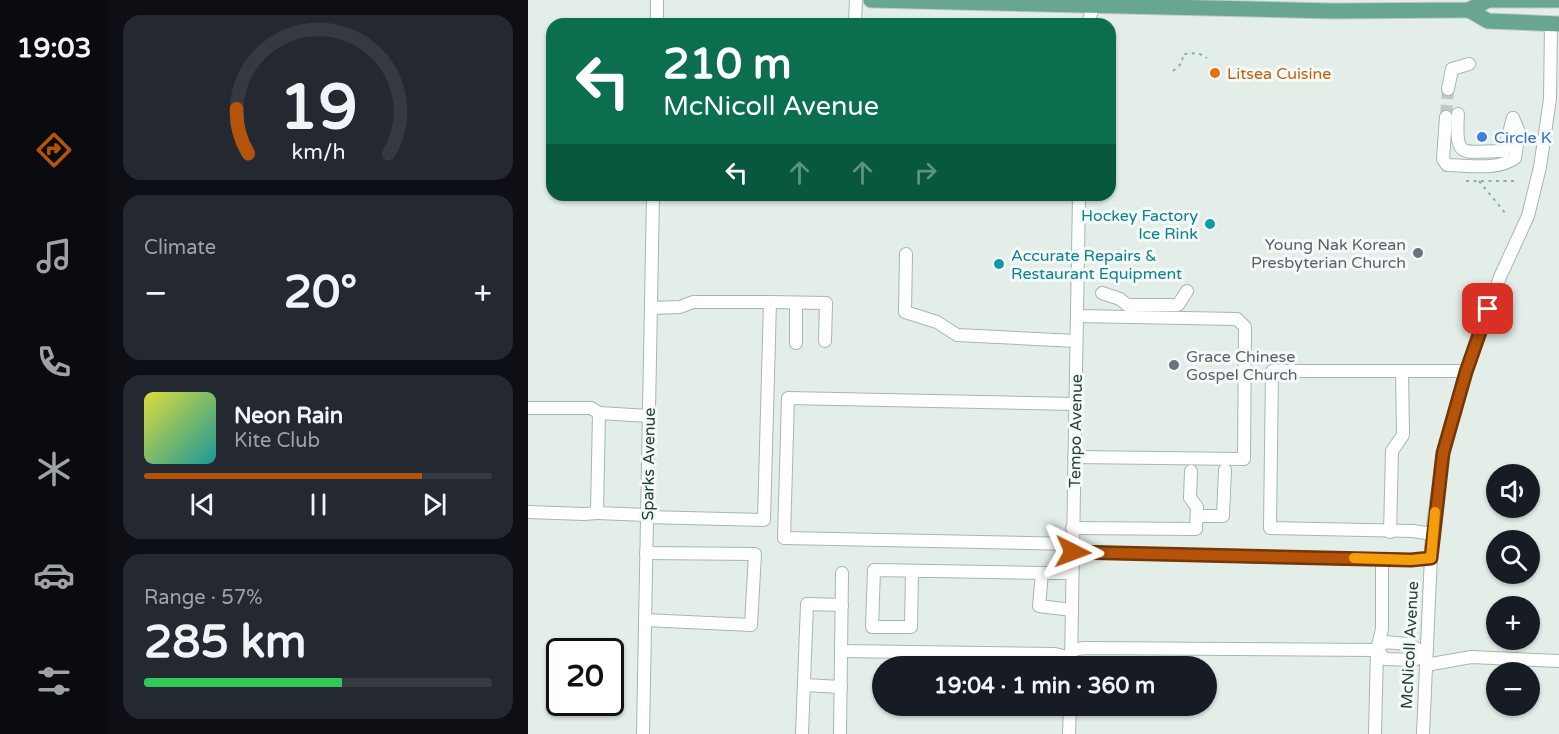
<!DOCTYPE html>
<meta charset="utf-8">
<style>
body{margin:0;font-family:"Varela Round",sans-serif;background:#242831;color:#f1f3f6;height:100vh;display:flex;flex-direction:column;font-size:22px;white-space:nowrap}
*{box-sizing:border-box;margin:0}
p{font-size:20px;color:#9ea1a6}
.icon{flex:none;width:33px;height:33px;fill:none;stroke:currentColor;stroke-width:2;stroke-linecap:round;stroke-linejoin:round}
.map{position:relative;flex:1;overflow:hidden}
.panel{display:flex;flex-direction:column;gap:15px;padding:15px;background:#0d0f14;width:420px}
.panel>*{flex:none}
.hud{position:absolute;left:18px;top:18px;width:570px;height:183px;border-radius:18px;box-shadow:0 2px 4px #0004;background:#0b6e4f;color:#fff;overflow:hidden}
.buttons{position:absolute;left:958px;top:464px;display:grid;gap:12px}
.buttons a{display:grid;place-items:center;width:54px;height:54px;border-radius:50%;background:#171b24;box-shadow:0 2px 4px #0004;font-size:30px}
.speed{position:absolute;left:18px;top:638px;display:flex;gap:12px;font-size:30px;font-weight:700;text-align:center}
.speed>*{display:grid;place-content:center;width:78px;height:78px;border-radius:50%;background:#171b24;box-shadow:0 2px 4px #0004;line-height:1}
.speed .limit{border:3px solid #111;border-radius:9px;background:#fff;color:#111}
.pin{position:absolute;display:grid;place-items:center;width:51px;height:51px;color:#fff;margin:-26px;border-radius:12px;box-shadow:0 3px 9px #0006}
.me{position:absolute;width:66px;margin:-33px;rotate:93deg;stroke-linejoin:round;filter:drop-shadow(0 0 4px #0008)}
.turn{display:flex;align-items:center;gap:21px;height:126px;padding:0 18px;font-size:27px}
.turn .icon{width:78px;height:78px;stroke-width:2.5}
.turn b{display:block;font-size:42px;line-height:51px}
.lanes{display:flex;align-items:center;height:57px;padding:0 18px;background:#0003;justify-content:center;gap:30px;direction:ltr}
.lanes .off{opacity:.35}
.big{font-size:45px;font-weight:700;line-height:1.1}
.panel .tile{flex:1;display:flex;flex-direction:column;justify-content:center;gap:9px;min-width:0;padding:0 21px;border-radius:18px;background:#242831}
.panel .dial{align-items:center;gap:0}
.dial svg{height:156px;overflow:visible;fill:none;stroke:#363941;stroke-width:7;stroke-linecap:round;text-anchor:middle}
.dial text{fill:#f1f3f6;stroke:none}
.song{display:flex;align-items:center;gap:18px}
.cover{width:72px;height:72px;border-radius:9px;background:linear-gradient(135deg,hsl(60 70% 55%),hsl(180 70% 35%))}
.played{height:6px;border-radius:3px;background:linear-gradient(90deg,#b45309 80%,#363941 80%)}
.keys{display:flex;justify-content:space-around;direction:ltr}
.heat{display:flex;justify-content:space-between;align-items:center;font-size:33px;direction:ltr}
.charge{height:9px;border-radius:4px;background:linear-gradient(90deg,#34c759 57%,#363941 0)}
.trip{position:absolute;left:344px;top:656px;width:345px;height:60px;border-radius:30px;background:#171b24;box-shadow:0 2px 4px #0004;font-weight:700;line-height:60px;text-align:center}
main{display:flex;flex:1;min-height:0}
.tabs{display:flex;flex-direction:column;width:108px;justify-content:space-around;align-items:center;background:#090b0e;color:#9ea1a6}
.tabs .icon{width:42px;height:42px}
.tabs .active{color:#b45309}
.tabs b{font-size:27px;color:#f1f3f6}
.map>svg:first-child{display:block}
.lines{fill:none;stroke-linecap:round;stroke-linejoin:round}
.minor-tunnel{stroke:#bdcbc6;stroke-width:12;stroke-dasharray:12 6;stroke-linecap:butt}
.minor-casing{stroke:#a6b7b0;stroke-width:14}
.major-casing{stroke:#c1cac7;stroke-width:17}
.path{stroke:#84b3a2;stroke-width:2;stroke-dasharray:3 4.5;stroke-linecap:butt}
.minor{stroke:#fff;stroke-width:12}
.major{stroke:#68a593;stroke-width:15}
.route-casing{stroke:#753606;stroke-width:15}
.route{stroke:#b45309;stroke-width:10}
.slow{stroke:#f59e0b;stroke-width:10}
.food-dot{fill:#e8710a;stroke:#f5faf8;stroke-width:2}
.shop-dot{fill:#3f7fe0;stroke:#f5faf8;stroke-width:2}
.culture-dot{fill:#0f9aa8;stroke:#f5faf8;stroke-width:2}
.worship-dot{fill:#6b7280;stroke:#f5faf8;stroke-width:2}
.labels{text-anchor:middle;stroke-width:6;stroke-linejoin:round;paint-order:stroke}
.food-label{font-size:16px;fill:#c56008;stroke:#f5faf8;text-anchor:start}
.shop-label{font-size:16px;fill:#366cbe;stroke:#f5faf8;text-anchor:start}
.culture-label{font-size:16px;fill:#0d838f;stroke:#f5faf8;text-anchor:end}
.worship-label{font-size:16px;fill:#5b616d;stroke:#f5faf8;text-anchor:end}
.street-label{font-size:16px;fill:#234138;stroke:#f5faf8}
</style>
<main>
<nav class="tabs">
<b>19:03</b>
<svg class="icon active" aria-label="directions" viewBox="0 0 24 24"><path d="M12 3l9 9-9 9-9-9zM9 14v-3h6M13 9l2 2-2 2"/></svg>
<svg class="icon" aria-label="music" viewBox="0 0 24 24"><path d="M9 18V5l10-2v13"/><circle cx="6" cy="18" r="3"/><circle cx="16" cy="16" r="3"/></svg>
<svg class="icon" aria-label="phone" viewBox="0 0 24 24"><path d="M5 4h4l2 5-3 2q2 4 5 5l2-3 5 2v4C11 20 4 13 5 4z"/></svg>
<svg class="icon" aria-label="climate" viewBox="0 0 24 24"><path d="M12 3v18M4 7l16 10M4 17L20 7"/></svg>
<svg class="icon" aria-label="car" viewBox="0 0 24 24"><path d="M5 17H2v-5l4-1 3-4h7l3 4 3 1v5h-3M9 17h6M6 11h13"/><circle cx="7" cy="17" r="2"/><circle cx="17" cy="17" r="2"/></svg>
<svg class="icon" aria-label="filters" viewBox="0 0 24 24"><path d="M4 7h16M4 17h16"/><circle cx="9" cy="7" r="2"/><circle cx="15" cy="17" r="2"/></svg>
</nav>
<section class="panel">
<div class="tile dial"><svg viewBox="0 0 100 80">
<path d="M14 69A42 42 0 1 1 86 69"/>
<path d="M14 69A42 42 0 0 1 8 46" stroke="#b45309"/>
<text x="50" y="56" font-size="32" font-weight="700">19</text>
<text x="50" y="72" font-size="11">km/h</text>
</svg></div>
<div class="tile"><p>Climate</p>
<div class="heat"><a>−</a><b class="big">20°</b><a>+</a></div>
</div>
<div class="tile">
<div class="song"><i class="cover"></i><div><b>Neon Rain</b><p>Kite Club</p></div></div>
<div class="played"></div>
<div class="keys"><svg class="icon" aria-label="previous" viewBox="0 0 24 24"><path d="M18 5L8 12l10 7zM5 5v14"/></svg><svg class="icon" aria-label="pause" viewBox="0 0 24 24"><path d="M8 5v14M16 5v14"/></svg><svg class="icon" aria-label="next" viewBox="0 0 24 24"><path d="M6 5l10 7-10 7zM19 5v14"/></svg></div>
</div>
<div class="tile"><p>Range · 57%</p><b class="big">285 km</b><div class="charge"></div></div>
</section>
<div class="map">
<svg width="1031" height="734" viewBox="0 0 1031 734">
<rect width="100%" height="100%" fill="#e4eee9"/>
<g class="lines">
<polyline class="minor-tunnel" points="918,117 920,89"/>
<defs>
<g id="minor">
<polyline points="129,24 129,0"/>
<polyline points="327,24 328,0"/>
<polyline points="560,24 567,0"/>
<polyline points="920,89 924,69 941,64"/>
<path d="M930,114C927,161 934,151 976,151L985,118"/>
<path d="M918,117L915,159L919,165C940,165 969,171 987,158L991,132L985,118"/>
<polyline points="378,254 377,312 409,322 429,335 548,341"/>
<polyline points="574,293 592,299 599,305 650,305 659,291"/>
<polyline points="242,302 298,303 297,341"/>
<polyline points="268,343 268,303"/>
<polyline points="0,408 63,408 71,413"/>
<polyline points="546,457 716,459 717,327 709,319 549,316"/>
<polyline points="0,512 56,514 69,513"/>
<polyline points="119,515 69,513 71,413 121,416"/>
<polyline points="669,516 695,516 697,470"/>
<polyline points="119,517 236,520 242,302 165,302 152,307 123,308"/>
<polyline points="544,528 668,529 669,507 662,498 663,471"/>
<polyline points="862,532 864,451 875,435 874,371"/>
<polyline points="904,534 885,531 742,528 744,371 938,371"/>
<polyline points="545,544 256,538 260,398 547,404"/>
<polyline points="545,552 883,560 903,558"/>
<polyline points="384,571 383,627 344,627 346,570 514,573"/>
<polyline points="544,610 511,606 514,573 544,573"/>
<polyline points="117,620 223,625 227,554 118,553"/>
<polyline points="543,650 556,648 849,650 857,659 886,660 898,654"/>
<polyline points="849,650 856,642 880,644 898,654"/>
<polyline points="313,651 527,654 543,658"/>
<polyline points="898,665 943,657 1031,661"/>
<polyline points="543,666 551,195"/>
<polyline points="276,685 313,687"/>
<polyline points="115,734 125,195"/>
<polyline points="274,734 279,604 314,605"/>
<polyline points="312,734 314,573"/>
<polyline points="541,734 542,705"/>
<polyline points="847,734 849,650 854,629 854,559"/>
<polyline points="895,734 904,534 915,453 938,371 963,302 972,277 1000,216 1012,167 1022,99 1023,24"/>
</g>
<g id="major">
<polyline points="343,0 805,11 941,10 960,0 1031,0"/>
<polyline points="941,10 960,21 1031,24"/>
</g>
</defs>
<use href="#minor" class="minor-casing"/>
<use href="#major" class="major-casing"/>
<g class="path">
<polyline points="645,71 654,63 655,54 670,53 679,58"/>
<polyline points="938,181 988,181"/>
<polyline points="951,181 978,214"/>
</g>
<use href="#minor" class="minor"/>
<use href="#major" class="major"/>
</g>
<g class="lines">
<defs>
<polyline id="route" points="545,552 883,560 903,558 915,453 938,372 960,309"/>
</defs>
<use href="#route" class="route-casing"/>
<use href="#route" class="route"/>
<polyline class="slow" points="826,558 883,560 903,558 907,512"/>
</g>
<circle class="food-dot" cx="687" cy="73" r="6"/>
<circle class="shop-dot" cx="954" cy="137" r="6"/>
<g class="culture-dot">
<circle cx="682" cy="224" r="6"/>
<circle cx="471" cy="264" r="6"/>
</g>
<g class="worship-dot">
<circle cx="890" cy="253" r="6"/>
<circle cx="646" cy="365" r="6"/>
</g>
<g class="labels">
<g class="food-label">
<text x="699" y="79">Litsea Cuisine</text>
</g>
<g class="shop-label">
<text x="966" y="143">Circle K</text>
</g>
<g class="culture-label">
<text x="670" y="221">Hockey Factory<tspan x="670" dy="18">Ice Rink</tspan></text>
<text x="483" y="261" text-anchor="start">Accurate Repairs &amp;<tspan x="483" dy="18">Restaurant Equipment</tspan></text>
</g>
<g class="worship-label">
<text x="878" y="250">Young Nak Korean<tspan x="878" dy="18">Presbyterian Church</tspan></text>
<text x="658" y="362" text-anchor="start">Grace Chinese<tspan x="658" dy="18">Gospel Church</tspan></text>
</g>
<g class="street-label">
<text transform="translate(547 431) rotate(-89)" y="6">Tempo Avenue</text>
<text transform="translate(120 464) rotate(-89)" y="6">Sparks Avenue</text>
<text transform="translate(881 645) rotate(-87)" y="6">McNicoll Avenue</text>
</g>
</g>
</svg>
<div class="buttons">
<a><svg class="icon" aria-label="sound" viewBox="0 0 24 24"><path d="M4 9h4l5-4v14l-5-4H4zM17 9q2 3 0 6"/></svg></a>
<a><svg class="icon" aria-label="search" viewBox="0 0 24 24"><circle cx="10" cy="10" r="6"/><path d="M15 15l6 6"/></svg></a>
<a>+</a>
<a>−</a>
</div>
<div class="speed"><div class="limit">20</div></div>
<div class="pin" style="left:960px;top:309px;background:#d93025"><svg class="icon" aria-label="arrive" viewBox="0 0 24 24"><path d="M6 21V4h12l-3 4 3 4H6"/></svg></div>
<svg class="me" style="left:545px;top:552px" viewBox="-20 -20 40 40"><path d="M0-17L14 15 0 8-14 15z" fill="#b45309" stroke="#fff" stroke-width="4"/></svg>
<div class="trip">19:04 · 1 min · 360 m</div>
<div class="hud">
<div class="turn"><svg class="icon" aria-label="left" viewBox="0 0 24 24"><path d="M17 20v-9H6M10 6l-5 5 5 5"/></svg><div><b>210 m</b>McNicoll Avenue</div></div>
<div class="lanes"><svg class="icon" aria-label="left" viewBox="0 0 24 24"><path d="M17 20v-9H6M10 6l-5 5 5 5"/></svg><svg class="icon off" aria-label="ahead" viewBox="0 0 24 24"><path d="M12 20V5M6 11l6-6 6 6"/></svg><svg class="icon off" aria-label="ahead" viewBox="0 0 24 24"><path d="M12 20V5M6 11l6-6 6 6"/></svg><svg class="icon off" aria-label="right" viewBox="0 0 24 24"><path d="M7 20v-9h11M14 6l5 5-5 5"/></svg></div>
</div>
</div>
</main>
